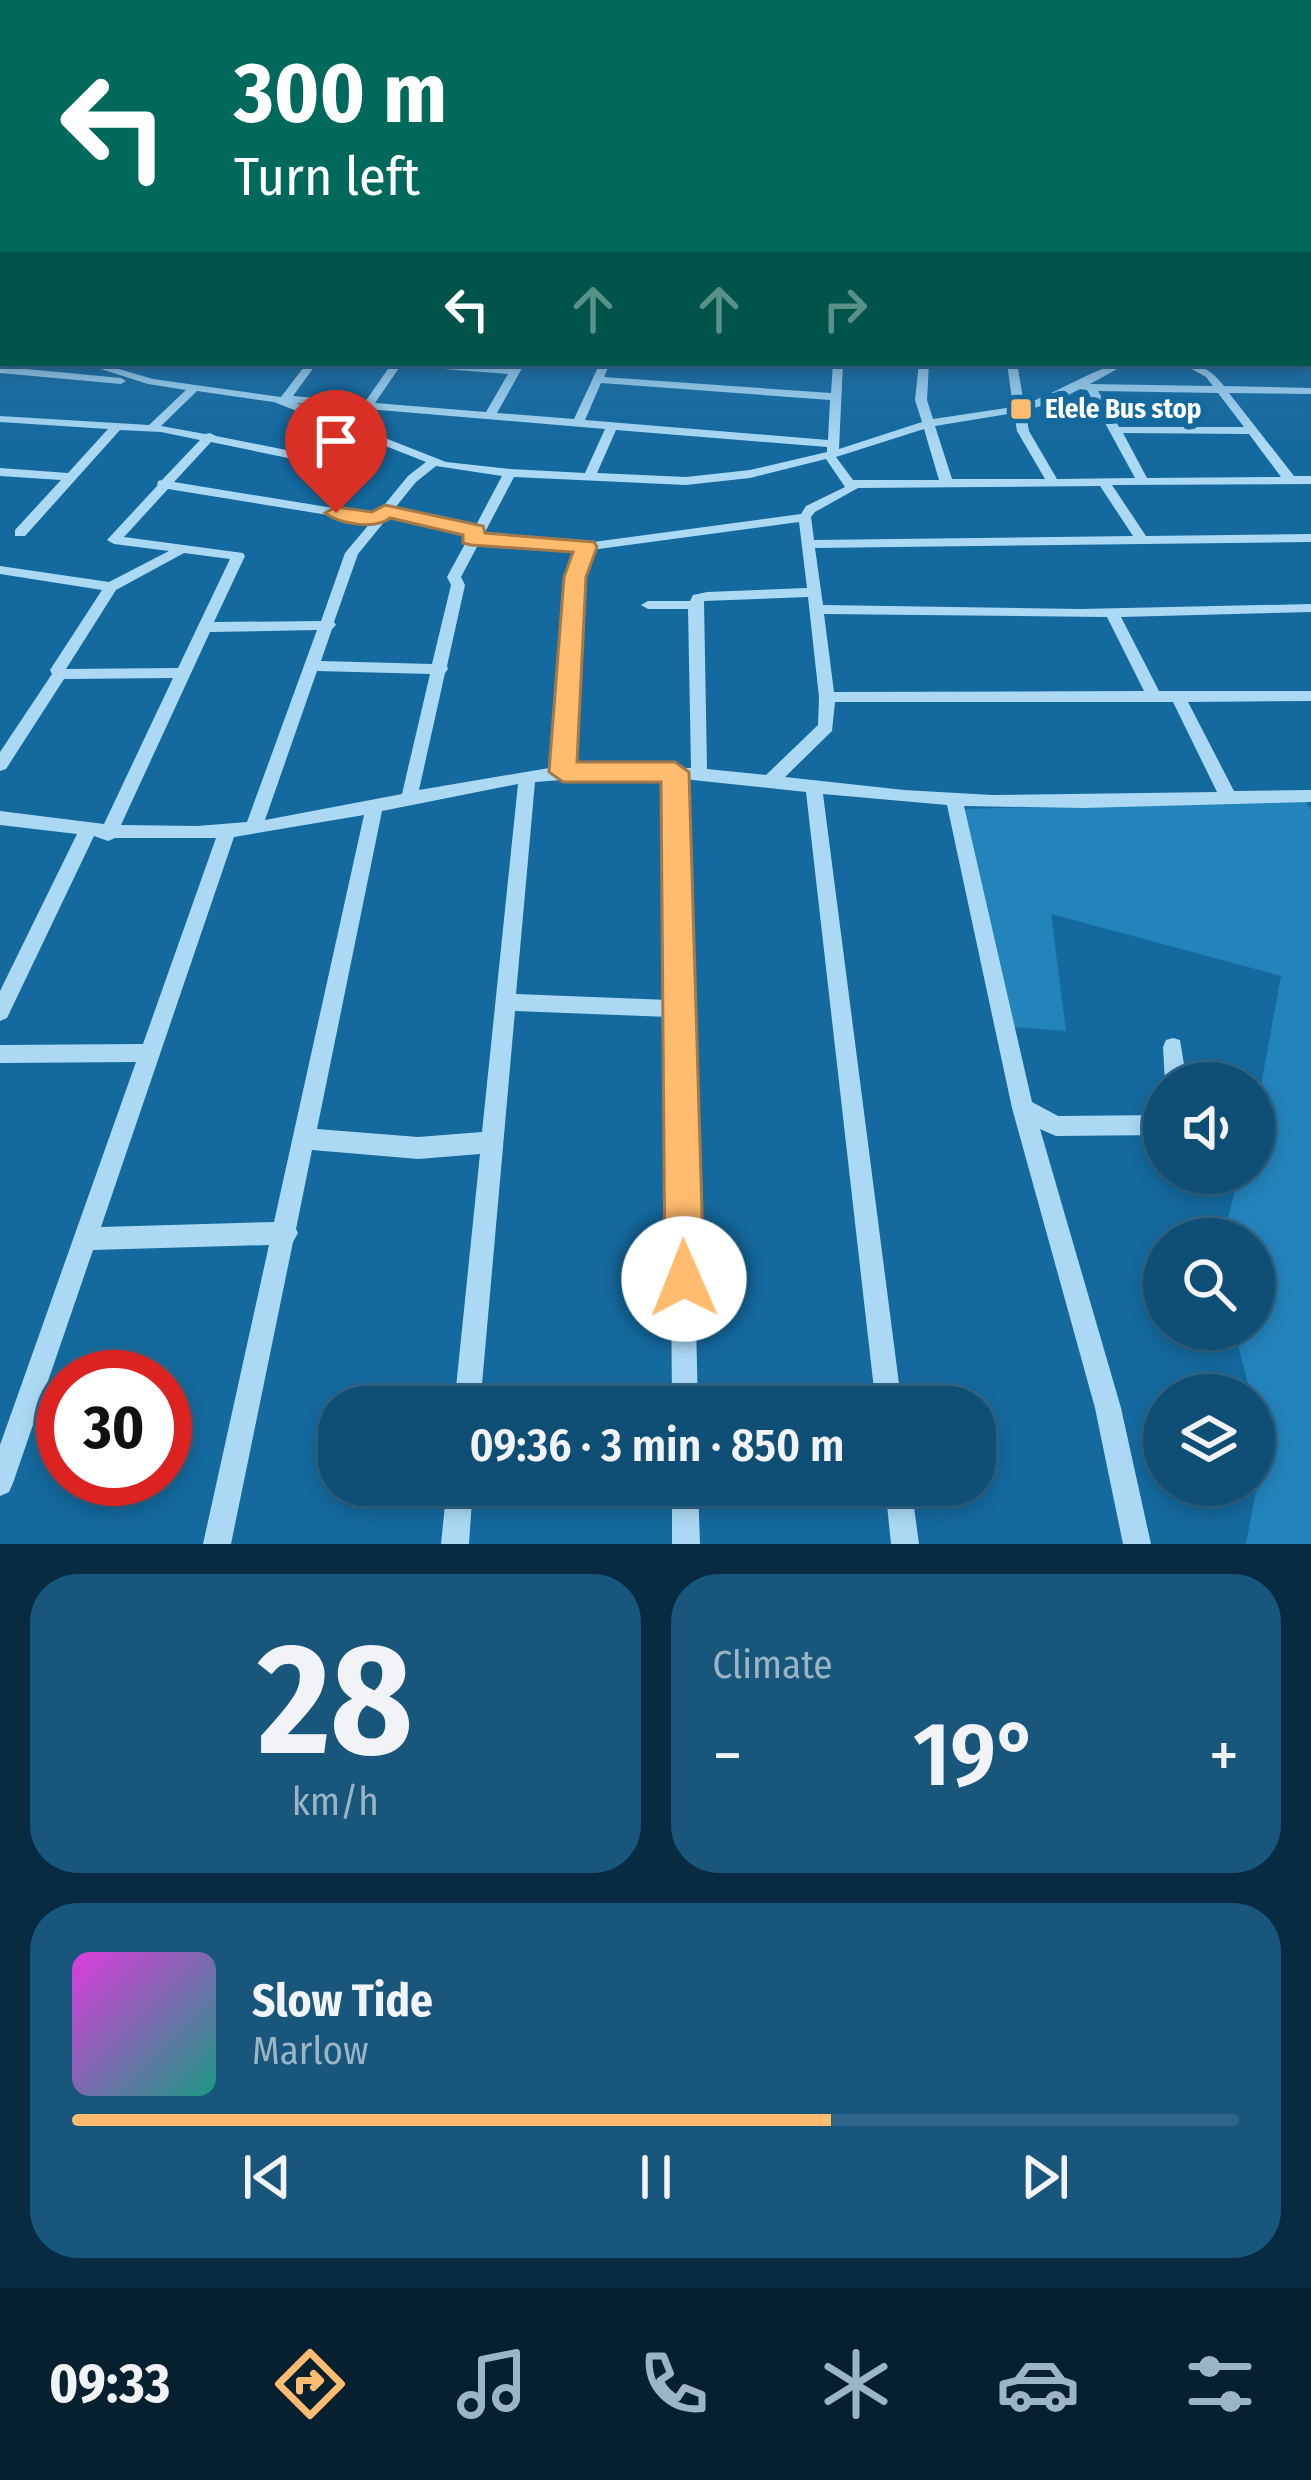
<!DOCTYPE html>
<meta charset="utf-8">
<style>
body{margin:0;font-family:"Fira Sans Condensed",sans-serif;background:#18567b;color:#f1f3f6;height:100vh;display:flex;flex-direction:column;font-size:45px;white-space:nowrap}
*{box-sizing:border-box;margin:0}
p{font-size:39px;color:#9bb5c5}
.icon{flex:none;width:66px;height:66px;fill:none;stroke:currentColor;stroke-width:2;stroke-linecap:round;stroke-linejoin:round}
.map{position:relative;height:1544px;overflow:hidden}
.details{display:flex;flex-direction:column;gap:30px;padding:30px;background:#082b41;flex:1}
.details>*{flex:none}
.top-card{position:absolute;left:0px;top:0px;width:1311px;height:366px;box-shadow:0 6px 18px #0003,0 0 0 3px #2f6688;background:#00695c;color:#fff;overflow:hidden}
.controls{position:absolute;left:1143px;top:1062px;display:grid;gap:24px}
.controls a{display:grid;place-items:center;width:132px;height:132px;border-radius:50%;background:#0f4f76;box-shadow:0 6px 18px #0003,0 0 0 3px #2f6688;font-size:60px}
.speed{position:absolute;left:36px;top:1350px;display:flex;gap:24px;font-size:60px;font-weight:700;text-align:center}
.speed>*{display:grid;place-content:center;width:156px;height:156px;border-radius:50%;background:#0f4f76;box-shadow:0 6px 18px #0003,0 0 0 3px #2f6688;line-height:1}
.speed .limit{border:18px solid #d22;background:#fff;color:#111}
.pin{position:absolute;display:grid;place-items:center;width:102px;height:102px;color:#fff;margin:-123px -51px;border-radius:50% 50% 50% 0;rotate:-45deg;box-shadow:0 0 12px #0007}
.pin .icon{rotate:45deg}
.me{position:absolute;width:132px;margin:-66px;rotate:359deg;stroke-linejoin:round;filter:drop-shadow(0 0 9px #0008)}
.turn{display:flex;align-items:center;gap:42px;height:252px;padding:0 36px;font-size:54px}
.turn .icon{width:156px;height:156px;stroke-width:2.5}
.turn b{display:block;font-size:84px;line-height:102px}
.lanes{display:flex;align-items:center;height:114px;padding:0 36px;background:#0003;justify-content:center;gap:60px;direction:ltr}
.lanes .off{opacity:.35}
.big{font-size:90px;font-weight:600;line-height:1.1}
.details .card{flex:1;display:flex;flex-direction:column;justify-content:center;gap:18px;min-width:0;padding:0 42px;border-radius:48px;background:#18567b}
.details .dial{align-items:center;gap:0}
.dial b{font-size:156px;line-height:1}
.song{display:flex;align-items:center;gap:36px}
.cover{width:144px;height:144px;border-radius:18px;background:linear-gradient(135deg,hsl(300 70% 55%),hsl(170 70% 35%))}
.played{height:12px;border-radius:6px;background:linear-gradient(90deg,#ffbb6e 65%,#2f6688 65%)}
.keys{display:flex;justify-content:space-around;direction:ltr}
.heat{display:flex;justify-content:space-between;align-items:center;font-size:66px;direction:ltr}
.details .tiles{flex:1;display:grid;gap:30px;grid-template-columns:1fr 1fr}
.card:last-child{grid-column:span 2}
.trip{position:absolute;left:318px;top:1386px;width:678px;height:120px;border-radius:48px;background:#0f4f76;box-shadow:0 6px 18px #0003,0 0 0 3px #2f6688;font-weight:600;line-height:120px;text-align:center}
.tab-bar{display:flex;height:192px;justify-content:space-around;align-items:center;background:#06202f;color:#9bb5c5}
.tab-bar .icon{width:84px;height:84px}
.tab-bar .selected{color:#ffbb6e}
.tab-bar b{font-size:54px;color:#f1f3f6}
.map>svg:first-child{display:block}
.green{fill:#2383bb}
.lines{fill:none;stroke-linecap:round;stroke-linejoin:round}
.minor{fill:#abd9f4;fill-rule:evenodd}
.route{fill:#ffbb6e;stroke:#a67a48;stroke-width:3}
.poi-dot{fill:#ffbb6e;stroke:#14699e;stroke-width:4.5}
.labels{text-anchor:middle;stroke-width:12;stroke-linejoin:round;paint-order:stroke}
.far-poi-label{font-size:27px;font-weight:bold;fill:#fff;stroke:#14699e;text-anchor:start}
</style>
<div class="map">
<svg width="1311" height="1544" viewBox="0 0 1311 1544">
<rect width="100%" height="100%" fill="#14699e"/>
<polygon class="green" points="1305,799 1311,810 1311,1544 1246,1544 1264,1448 1234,1329 1254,1329 1254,1239 1229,1239 1228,1217 1240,1173 1254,1173 1254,1123 1281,976 1051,914 1066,1031 1013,1027 963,809"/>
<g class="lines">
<g class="minor">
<polygon points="1308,259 1311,260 1311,266 1308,265"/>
<polygon points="1308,291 1311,292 1311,298 1308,297"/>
<polygon points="3,305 3,313 0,314 0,306"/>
<polygon points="1308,325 1311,326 1311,332 1308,331"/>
<polygon points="0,332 3,333 3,339 0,338"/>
<rect x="1308" y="348" width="3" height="6"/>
<polygon points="0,359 5,363 5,367 121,378 126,381 121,384 0,373"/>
<path d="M82,363H98L153,379L281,397L307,363H317L293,396L365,402L392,363H449L512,368L515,363H525L497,413L574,419L600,363H610L604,377L831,393L833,363H843L839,449L922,422L915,400L919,363H929L927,400L933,419L1013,407L1007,363H1017L1024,404C1055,395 1101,363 1128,363L1090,384L1213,386L1206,377L1181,363C1201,363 1212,371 1224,386L1311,388V394L1229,393L1294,476H1311V484L1112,485L1146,536L1311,534V542L815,548L823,605L1080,609L1311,604V612L1121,617L1159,691H1311V701L1188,702L1234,791L1311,790V802L1083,808L964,806L1032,1102L1058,1116L1164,1115V1135L1056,1136L1040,1129L1121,1408L1151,1544H1123L1095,1408L1012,1108L947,805L823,794L902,1407H876L806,792L683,779L698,1407H672L669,1017L515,1011L480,1407H454L480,1154L418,1159L312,1150L296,1229L298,1233L293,1242L231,1544H203L269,1245L93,1250L13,1483L9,1492L0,1496V1445L136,1062L0,1063V1045L143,1044L216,838H115L108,841L94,836L7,1018L0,1021V991L77,834L0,825V811L104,824L173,678L64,679L6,769L0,771V752L52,674L50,670L102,590L0,574V566L109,582L169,551L114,544L107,540L157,486L158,481L162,480L200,440L161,432L120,430L25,536H15V530L61,480L0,476V468L68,473L108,429L0,422V416L149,425L186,390L148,384ZM401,365L405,366L508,374L486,412L375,403ZM601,383L830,400L828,440L585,420ZM1080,389L1087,390L1135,478L1057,479L1029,431L1025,411L1056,401ZM197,391L274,402L426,462L408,476L376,515L174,482L211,442L317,464L321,467L310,483L316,487L320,486L334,466L321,457L216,436L210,433L205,434L161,426ZM1098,391L1218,393L1244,427H1119ZM296,403L605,429L585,473L510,469L446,462ZM1014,413L1017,431L1045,479H952L935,426ZM924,429L939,480H853L836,457ZM616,430L827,447V452L750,470L686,477L597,473ZM1123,433L1249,434L1281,477L1147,478ZM826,459L845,487L806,506L801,514L586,543L483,536L514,477L686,485L750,478ZM436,466L502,476L475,527L394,509L416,482ZM1100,486L1133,536L814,540L811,517L815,512L858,488ZM168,489L371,522L345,553L321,621L214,622L245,556L243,553L124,537ZM389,516L471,534L464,539L466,542L447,577L451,585L432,664L321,661L332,629L336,625L334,622L358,554ZM799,522L807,588L707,592L693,595L690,601H648L641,605L648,609H688L691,768L572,767L582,577L591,550ZM479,543L578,550L568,577L555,767L419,790L445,673L448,669L447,666L465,585L461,577ZM184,553L230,559L178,668L66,669L116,590ZM808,597L819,697L818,725L766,775L707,769L704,601ZM824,614L1107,617L1144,691L834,692ZM317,630L247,822L197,826L121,825L210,632ZM317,671L430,674L402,794L265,820ZM835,702H1173L1217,792L992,795L904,790L785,777L832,731ZM603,777L667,779L669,1000L516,994L535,782ZM518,784L482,1132L418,1137L317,1129L382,811ZM364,815L274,1222L101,1227L234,837Z"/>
<polygon points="1173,1038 1180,1040 1187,1083 1165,1083 1163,1047 1166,1040"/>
<polygon points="447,1485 473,1485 469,1544 441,1544"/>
<polygon points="672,1485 698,1485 700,1544 672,1544"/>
<polygon points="885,1485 911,1485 919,1544 891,1544"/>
</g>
</g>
<linearGradient id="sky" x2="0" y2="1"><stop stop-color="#0b3a57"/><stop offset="0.51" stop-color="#3476a6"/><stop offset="1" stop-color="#3476a6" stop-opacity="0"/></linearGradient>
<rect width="1311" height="445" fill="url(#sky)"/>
<path class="route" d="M385,505L483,526L485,533L594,542L597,547L586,577L577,762H675L689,772L704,1279L698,1293L684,1299L670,1293L665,1279L661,782H563L549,772L564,577L573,552L471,545L463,543V535L390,518C375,530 340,524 325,513L336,507L372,512Z"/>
<rect class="poi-dot" x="1009" y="397" width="24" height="24" rx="6"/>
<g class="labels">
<g class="far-poi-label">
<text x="1045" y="418">Elele Bus stop</text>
</g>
</g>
</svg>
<div class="controls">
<a><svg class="icon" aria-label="sound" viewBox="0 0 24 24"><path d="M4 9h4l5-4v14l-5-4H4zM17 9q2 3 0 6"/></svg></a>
<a><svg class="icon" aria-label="search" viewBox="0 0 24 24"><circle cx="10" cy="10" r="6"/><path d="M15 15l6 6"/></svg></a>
<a><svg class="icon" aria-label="layers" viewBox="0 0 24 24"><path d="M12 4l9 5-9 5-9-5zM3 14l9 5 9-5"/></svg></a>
</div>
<div class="speed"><div class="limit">30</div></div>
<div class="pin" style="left:336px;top:513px;background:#d93025"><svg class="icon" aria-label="arrive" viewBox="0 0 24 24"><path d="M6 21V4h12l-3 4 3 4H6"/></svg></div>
<svg class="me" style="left:684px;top:1279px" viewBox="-20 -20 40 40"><circle r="19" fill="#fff"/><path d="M0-13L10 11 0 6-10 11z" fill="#ffbb6e"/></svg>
<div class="trip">09:36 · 3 min · 850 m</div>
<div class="top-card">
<div class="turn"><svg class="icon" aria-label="left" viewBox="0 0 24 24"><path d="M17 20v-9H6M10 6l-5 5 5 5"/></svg><div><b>300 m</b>Turn left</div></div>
<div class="lanes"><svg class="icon" aria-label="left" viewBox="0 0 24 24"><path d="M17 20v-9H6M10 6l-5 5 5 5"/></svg><svg class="icon off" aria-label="ahead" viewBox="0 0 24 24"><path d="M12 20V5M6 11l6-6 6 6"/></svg><svg class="icon off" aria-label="ahead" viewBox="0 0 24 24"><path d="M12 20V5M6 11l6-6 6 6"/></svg><svg class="icon off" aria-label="right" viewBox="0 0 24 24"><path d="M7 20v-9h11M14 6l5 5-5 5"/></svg></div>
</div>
</div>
<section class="details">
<div class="tiles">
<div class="card dial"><b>28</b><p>km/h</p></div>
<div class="card"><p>Climate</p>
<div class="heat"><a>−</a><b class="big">19°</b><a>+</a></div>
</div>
<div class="card">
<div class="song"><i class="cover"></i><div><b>Slow Tide</b><p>Marlow</p></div></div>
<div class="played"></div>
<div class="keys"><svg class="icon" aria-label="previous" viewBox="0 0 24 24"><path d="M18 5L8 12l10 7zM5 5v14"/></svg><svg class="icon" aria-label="pause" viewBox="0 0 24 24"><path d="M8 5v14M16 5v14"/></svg><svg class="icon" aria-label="next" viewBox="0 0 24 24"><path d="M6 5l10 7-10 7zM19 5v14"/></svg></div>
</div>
</div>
</section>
<nav class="tab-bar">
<b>09:33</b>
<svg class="icon selected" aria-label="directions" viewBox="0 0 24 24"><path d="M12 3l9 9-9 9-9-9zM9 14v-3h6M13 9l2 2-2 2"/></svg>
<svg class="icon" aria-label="music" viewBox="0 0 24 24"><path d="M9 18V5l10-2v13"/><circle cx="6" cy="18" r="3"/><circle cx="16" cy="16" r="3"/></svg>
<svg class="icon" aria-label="phone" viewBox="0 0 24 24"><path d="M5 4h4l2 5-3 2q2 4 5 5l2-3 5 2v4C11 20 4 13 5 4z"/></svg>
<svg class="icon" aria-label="climate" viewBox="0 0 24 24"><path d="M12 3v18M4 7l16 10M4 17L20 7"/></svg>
<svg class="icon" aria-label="car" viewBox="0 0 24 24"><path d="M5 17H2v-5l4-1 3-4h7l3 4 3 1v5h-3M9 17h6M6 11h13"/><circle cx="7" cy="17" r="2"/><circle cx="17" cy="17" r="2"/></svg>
<svg class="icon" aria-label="filters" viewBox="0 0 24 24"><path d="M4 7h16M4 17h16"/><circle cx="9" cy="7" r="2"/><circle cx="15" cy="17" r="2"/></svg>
</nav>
